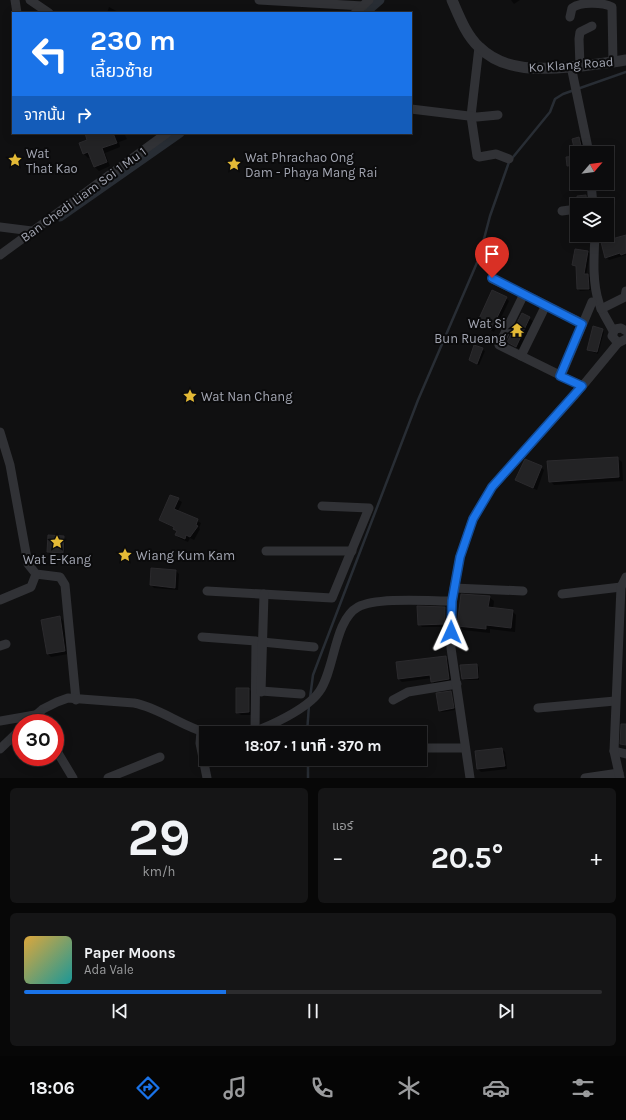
<!DOCTYPE html>
<html lang="th">
<meta charset="utf-8">
<style>
body{margin:0;font-family:Karla,"Noto Sans Thai",sans-serif;background:#151516;color:#f1f3f6;height:100vh;display:flex;flex-direction:column;font-size:15px;white-space:nowrap}
*{box-sizing:border-box;margin:0}
p{font-size:13px;color:#9a9b9d}
.icon{flex:none;width:22px;height:22px;fill:none;stroke:currentColor;stroke-width:2;stroke-linecap:round;stroke-linejoin:round}
.map{position:relative;height:778px;overflow:hidden}
.panel{display:flex;flex-direction:column;gap:10px;padding:10px;background:#070707;flex:1}
.panel>*{flex:none}
.top-card{position:absolute;left:12px;top:12px;width:400px;height:122px;border-radius:0px;box-shadow:0 2px 10px #0003,0 0 0 1px #2c2c2e;background:#1a73e8;color:#fff;overflow:hidden}
.needle{width:26px;rotate:62deg}
.fabs{position:absolute;left:570px;top:146px;display:grid;gap:8px}
.fabs a{display:grid;place-items:center;width:44px;height:44px;border-radius:0px;background:#0c0c0d;box-shadow:0 2px 10px #0003,0 0 0 1px #2c2c2e;font-size:20px}
.speed{position:absolute;left:12px;top:714px;display:flex;gap:8px;font-size:20px;font-weight:700;text-align:center}
.speed>*{display:grid;place-content:center;width:52px;height:52px;border-radius:50%;background:#0c0c0d;box-shadow:0 2px 10px #0003,0 0 0 1px #2c2c2e;line-height:1}
.speed .limit{border:6px solid #d22;background:#fff;color:#111}
.pin{position:absolute;display:grid;place-items:center;width:34px;height:34px;color:#fff;margin:-41px -17px;border-radius:50% 50% 50% 0;rotate:-45deg;box-shadow:0 0 4px #0007}
.pin .icon{rotate:45deg}
.me{position:absolute;width:44px;margin:-22px;rotate:1deg;stroke-linejoin:round;filter:drop-shadow(0 0 3px #0008)}
.turn{display:flex;align-items:center;gap:14px;height:84px;padding:0 12px;font-size:18px}
.turn .icon{width:52px;height:52px;stroke-width:2.5}
.turn b{display:block;font-size:28px;line-height:34px}
.then{display:flex;align-items:center;height:38px;padding:0 12px;background:#0003;gap:8px;font-size:15px}
.big{font-size:30px;font-weight:700;line-height:1.1}
.panel .card{flex:1;display:flex;flex-direction:column;justify-content:center;gap:6px;min-width:0;padding:0 14px;border-radius:6px;background:#151516}
.panel .dial{align-items:center;gap:0}
.dial b{font-size:52px;line-height:1}
.song{display:flex;align-items:center;gap:12px}
.cover{width:48px;height:48px;border-radius:6px;background:linear-gradient(135deg,hsl(40 70% 55%),hsl(180 70% 35%))}
.played{height:4px;border-radius:2px;background:linear-gradient(90deg,#1a73e8 35%,#2c2c2e 35%)}
.keys{display:flex;justify-content:space-around;direction:ltr}
.heat{display:flex;justify-content:space-between;align-items:center;font-size:22px;direction:ltr}
.panel .tiles{flex:1;display:grid;gap:10px;grid-template-columns:1fr 1fr}
.card:last-child{grid-column:span 2}
.trip{position:absolute;left:199px;top:726px;width:228px;height:40px;border-radius:0px;background:#0c0c0d;box-shadow:0 2px 10px #0003,0 0 0 1px #2c2c2e;font-weight:700;line-height:40px;text-align:center}
.tabs{display:flex;height:64px;justify-content:space-around;align-items:center;background:#050505;color:#9a9b9d}
.tabs .icon{width:28px;height:28px}
.tabs .selected{color:#1a73e8}
.tabs b{font-size:18px;color:#f1f3f6}
.map>svg:first-child{display:block}
.shadow{fill:#0007}
.lines{fill:none;stroke-linecap:round;stroke-linejoin:round}
.stream{stroke:#282d34;stroke-width:2.5}
.canal{stroke:#282d34;stroke-width:9}
.building{fill:#232325;stroke:#2b2a2d}
.minor{stroke:#313236;stroke-width:9}
.tertiary{stroke:#313236;stroke-width:11}
.route-casing{stroke:#114b97;stroke-width:10}
.route{stroke:#1a73e8;stroke-width:7}
.labels{text-anchor:middle;stroke-width:4;stroke-linejoin:round;paint-order:stroke}
.street-label{font-size:13px;fill:#a2a5b1;stroke:#0b0b0c}
.poi-label{font-size:13px;fill:#a2a5b1;stroke:#0b0b0c;text-anchor:start}
</style>
<div class="map">
<svg width="626" height="778" viewBox="0 0 626 778">
<rect width="100%" height="100%" fill="#101011"/>
<g class="shadow">
<polygon points="511,0 520,0 514,4"/>
<polygon points="109,7 120,13 107,13"/>
<polygon points="86,133 124,133 127,139 119,142 120,147 105,153 110,166 99,171 94,166 91,157 88,158 84,154 80,144 89,141"/>
<polygon points="579,138 582,141 585,153 576,151"/>
<polygon points="577,157 577,167 570,167 568,166"/>
<polygon points="586,196 588,205 581,205 578,203"/>
<polygon points="576,216 577,216 577,226"/>
<polygon points="626,236 626,255 609,260 606,257"/>
<polygon points="588,252 590,254 586,275 590,277 591,290 580,291 578,289 577,267 573,265"/>
<polygon points="506,298 509,301 494,332 478,323"/>
<polygon points="522,314 533,321 519,349 508,342"/>
<polygon points="602,330 604,332 598,354 590,351 588,350"/>
<polygon points="475,346 485,351 479,365 470,360"/>
<polygon points="617,458 622,462 623,481 554,485 550,481"/>
<polygon points="541,467 544,470 537,490 516,480"/>
<polygon points="171,496 182,502 178,511 201,523 199,528 200,529 194,540 190,538 188,542 179,538 176,535 177,532 174,528 160,520"/>
<polygon points="63,537 65,539 64,555 50,554 48,552"/>
<polygon points="152,569 176,571 179,574 178,590 154,588 151,585"/>
<polygon points="489,597 494,601 493,609 512,611 516,615 515,632 490,629 490,633 463,630 459,625"/>
<polygon points="445,608 448,611 448,627 422,627 419,624"/>
<polygon points="60,617 63,621 68,654 51,657 48,654"/>
<polygon points="445,657 448,660 452,682 435,685 432,678 402,682 399,679 397,662"/>
<polygon points="477,665 479,667 479,680 464,680 463,678"/>
<polygon points="237,689 249,689 252,692 252,715 241,715 237,712"/>
<polygon points="451,692 455,710 442,712 440,710"/>
<polygon points="502,749 505,752 507,769 481,772 478,769"/>
</g>
<g class="lines">
<g class="stream">
<polyline points="310,698 313,675 418,400 479,258 490,216 509,162 550,112 555,99 563,94 626,72"/>
<polyline points="307,733 309,705"/>
<polyline points="308,759 308,778"/>
</g>
<g class="canal">
<polyline points="365,13 380,0"/>
<polyline points="60,217 180,133"/>
</g>
</g>
<g class="building">
<polygon points="85,133 113,133 117,143 102,148 107,162 94,167 88,152 83,154 79,143 87,140"/>
<polygon points="579,137 582,150 575,152 572,139"/>
<polygon points="577,156 577,165 567,166 566,157"/>
<polygon points="586,195 587,204 577,203 577,196"/>
<polygon points="626,235 626,253 621,255 620,253 605,258 601,242"/>
<polygon points="575,249 588,251 584,274 588,274 589,289 577,289 576,266 572,265"/>
<polygon points="492,290 507,297 491,330 477,323"/>
<polygon points="522,313 530,317 516,347 507,342"/>
<polygon points="593,326 603,329 597,352 587,350"/>
<polygon points="474,345 483,348 477,364 469,360"/>
<polygon points="618,457 619,477 549,482 547,461"/>
<polygon points="525,459 542,466 533,488 515,480"/>
<polygon points="170,495 179,498 174,509 198,519 196,525 198,526 190,537 186,535 185,539 175,535 177,531 173,529 174,527 159,520"/>
<polygon points="48,535 64,536 63,553 47,552"/>
<polygon points="151,568 176,570 175,588 150,585"/>
<polygon points="461,594 490,596 488,607 513,610 511,628 486,625 486,629 457,626"/>
<polygon points="417,606 445,607 445,624 418,625"/>
<polygon points="60,616 65,651 47,654 41,620"/>
<polygon points="446,656 449,679 431,682 430,675 398,679 396,662"/>
<polygon points="477,664 478,678 462,679 460,665"/>
<polygon points="236,688 249,688 249,712 236,713"/>
<polygon points="451,691 454,708 439,711 436,693"/>
<polygon points="621,724 626,724 626,745 620,744"/>
<polygon points="502,748 505,766 477,769 475,751"/>
</g>
<g class="lines">
<g class="minor">
<polyline points="15,0 17,13"/>
<polyline points="30,0 49,13"/>
<polyline points="259,0 363,6"/>
<polyline points="355,13 369,0"/>
<path d="M570,17L572,8C580,2 602,2 612,7L613,63"/>
<polyline points="479,47 471,116 477,156 479,157 496,154 509,159"/>
<polyline points="571,66 589,153"/>
<polyline points="580,66 579,39 580,32 592,26"/>
<polyline points="411,109 477,117 498,115"/>
<polyline points="591,183 593,205"/>
<polyline points="562,211 577,209"/>
<polyline points="0,227 32,231"/>
<path d="M595,235C594,256 592,282 599,303C602,313 609,322 613,331"/>
<polyline points="0,255 167,133"/>
<polyline points="492,279 524,294"/>
<polyline points="601,309 625,297 626,291"/>
<polyline points="582,323 524,294 499,345 582,386"/>
<polyline points="626,331 621,328 615,329 612,336 618,343 626,339"/>
<polyline points="521,356 546,305"/>
<polyline points="561,376 592,302"/>
<polyline points="0,432 10,465 28,564 36,574 60,577 65,585 76,700"/>
<polyline points="266,551 352,551"/>
<polyline points="454,588 523,591"/>
<polyline points="207,591 332,598 369,508 322,506"/>
<polyline points="562,594 621,587"/>
<polyline points="0,600 31,587 36,574"/>
<polyline points="202,637 256,641 255,731"/>
<polyline points="262,642 314,647"/>
<polyline points="0,646 6,644"/>
<polyline points="261,691 301,694"/>
<polyline points="261,692 264,594"/>
<polyline points="393,700 408,692 457,684"/>
<polyline points="538,708 615,701"/>
<polyline points="0,721 35,715"/>
<path d="M27,723L43,709L57,702L68,698L134,703C160,708 181,726 207,733"/>
<polyline points="201,731 200,743 207,778"/>
<path d="M249,733C269,727 307,709 319,692C335,670 334,620 358,607C377,597 429,601 452,601"/>
<polyline points="55,748 73,778"/>
<polyline points="420,748 465,748"/>
<polyline points="0,749 21,729"/>
<polyline points="614,751 626,754"/>
<polyline points="108,778 160,757"/>
<polyline points="470,778 451,648 452,601 460,557 473,519 492,487 575,395 618,343"/>
<polyline points="585,778 619,773"/>
<polyline points="620,778 614,751 621,587 626,577"/>
</g>
<path class="tertiary" d="M452,0C459,16 466,35 479,47C506,74 546,69 581,66C596,64 611,63 626,60"/>
</g>
<g class="lines">
<defs>
<polyline id="route" points="451,632 452,601 460,557 473,519 492,487 582,386 560,376 582,324 492,278"/>
</defs>
<use href="#route" class="route-casing"/>
<use href="#route" class="route"/>
</g>
<defs>
<symbol id="sight-bare" viewBox="-9 -9 18 18"><path d="M0-6L1.8-2.2L6-1.7L2.9 1.2L3.7 5.4L0 3.3L-3.7 5.4L-2.9 1.2L-6-1.7L-1.8-2.2Z" fill="#e4ba36" stroke="#0b0b0c" stroke-width="2.5" paint-order="stroke"/></symbol>
<symbol id="temple-bare" viewBox="-9 -9 18 18"><path d="M0-6L5-2H3V0L6.5 2.5H4V6H1.5V3h-3V6H-4V2.5H-6.5L-3 0V-2H-5Z" fill="#e4ba36" stroke="#0b0b0c" stroke-width="2.5" paint-order="stroke"/></symbol>
</defs>
<g fill-rule="evenodd">
<use href="#sight-bare" x="5" y="150" width="20" height="20"/>
<use href="#sight-bare" x="224" y="154" width="20" height="20"/>
<use href="#temple-bare" x="507" y="320" width="20" height="20"/>
<use href="#sight-bare" x="180" y="386" width="20" height="20"/>
<use href="#sight-bare" x="47" y="532" width="20" height="20"/>
<use href="#sight-bare" x="115" y="545" width="20" height="20"/>
</g>
<g class="labels">
<g class="street-label">
<text transform="translate(571 64) rotate(-4)" y="5">Ko Klang Road</text>
<text transform="translate(83 194) rotate(-36)" y="5">Ban Chedi Liam Soi 1 Mu 1</text>
</g>
<g class="poi-label">
<text x="26" y="158">Wat<tspan x="26" dy="15">That Kao</tspan></text>
<text x="245" y="162">Wat Phrachao Ong<tspan x="245" dy="15">Dam - Phaya Mang Rai</tspan></text>
<text x="506" y="328" text-anchor="end">Wat Si<tspan x="506" dy="15">Bun Rueang</tspan></text>
<text x="201" y="401">Wat Nan Chang</text>
<text x="136" y="560">Wiang Kum Kam</text>
<text x="57" y="564" text-anchor="middle">Wat E-Kang</text>
</g>
</g>
</svg>
<div class="fabs">
<a><svg class="needle" viewBox="-14 -14 28 28"><path d="M0-13l5 13h-10z" fill="#e53935"/><path d="M0 13l5-13h-10z" fill="#9a9b9d"/></svg></a>
<a><svg class="icon" aria-label="layers" viewBox="0 0 24 24"><path d="M12 4l9 5-9 5-9-5zM3 14l9 5 9-5"/></svg></a>
</div>
<div class="speed"><div class="limit">30</div></div>
<div class="pin" style="left:492px;top:278px;background:#d93025"><svg class="icon" aria-label="arrive" viewBox="0 0 24 24"><path d="M6 21V4h12l-3 4 3 4H6"/></svg></div>
<svg class="me" style="left:451px;top:632px" viewBox="-20 -20 40 40"><path d="M0-17L14 15 0 8-14 15z" fill="#1a73e8" stroke="#fff" stroke-width="4"/></svg>
<div class="trip">18:07 · 1 นาที · 370 m</div>
<div class="top-card">
<div class="turn"><svg class="icon" aria-label="left" viewBox="0 0 24 24"><path d="M17 20v-9H6M10 6l-5 5 5 5"/></svg><div><b>230 m</b>เลี้ยวซ้าย</div></div>
<div class="then">จากนั้น<svg class="icon" aria-label="right" viewBox="0 0 24 24"><path d="M7 20v-9h11M14 6l5 5-5 5"/></svg></div>
</div>
</div>
<section class="panel">
<div class="tiles">
<div class="card dial"><b>29</b><p>km/h</p></div>
<div class="card"><p>แอร์</p>
<div class="heat"><a>−</a><b class="big">20.5°</b><a>+</a></div>
</div>
<div class="card">
<div class="song"><i class="cover"></i><div><b>Paper Moons</b><p>Ada Vale</p></div></div>
<div class="played"></div>
<div class="keys"><svg class="icon" aria-label="previous" viewBox="0 0 24 24"><path d="M18 5L8 12l10 7zM5 5v14"/></svg><svg class="icon" aria-label="pause" viewBox="0 0 24 24"><path d="M8 5v14M16 5v14"/></svg><svg class="icon" aria-label="next" viewBox="0 0 24 24"><path d="M6 5l10 7-10 7zM19 5v14"/></svg></div>
</div>
</div>
</section>
<nav class="tabs">
<b>18:06</b>
<svg class="icon selected" aria-label="directions" viewBox="0 0 24 24"><path d="M12 3l9 9-9 9-9-9zM9 14v-3h6M13 9l2 2-2 2"/></svg>
<svg class="icon" aria-label="music" viewBox="0 0 24 24"><path d="M9 18V5l10-2v13"/><circle cx="6" cy="18" r="3"/><circle cx="16" cy="16" r="3"/></svg>
<svg class="icon" aria-label="phone" viewBox="0 0 24 24"><path d="M5 4h4l2 5-3 2q2 4 5 5l2-3 5 2v4C11 20 4 13 5 4z"/></svg>
<svg class="icon" aria-label="climate" viewBox="0 0 24 24"><path d="M12 3v18M4 7l16 10M4 17L20 7"/></svg>
<svg class="icon" aria-label="car" viewBox="0 0 24 24"><path d="M5 17H2v-5l4-1 3-4h7l3 4 3 1v5h-3M9 17h6M6 11h13"/><circle cx="7" cy="17" r="2"/><circle cx="17" cy="17" r="2"/></svg>
<svg class="icon" aria-label="filters" viewBox="0 0 24 24"><path d="M4 7h16M4 17h16"/><circle cx="9" cy="7" r="2"/><circle cx="15" cy="17" r="2"/></svg>
</nav>
